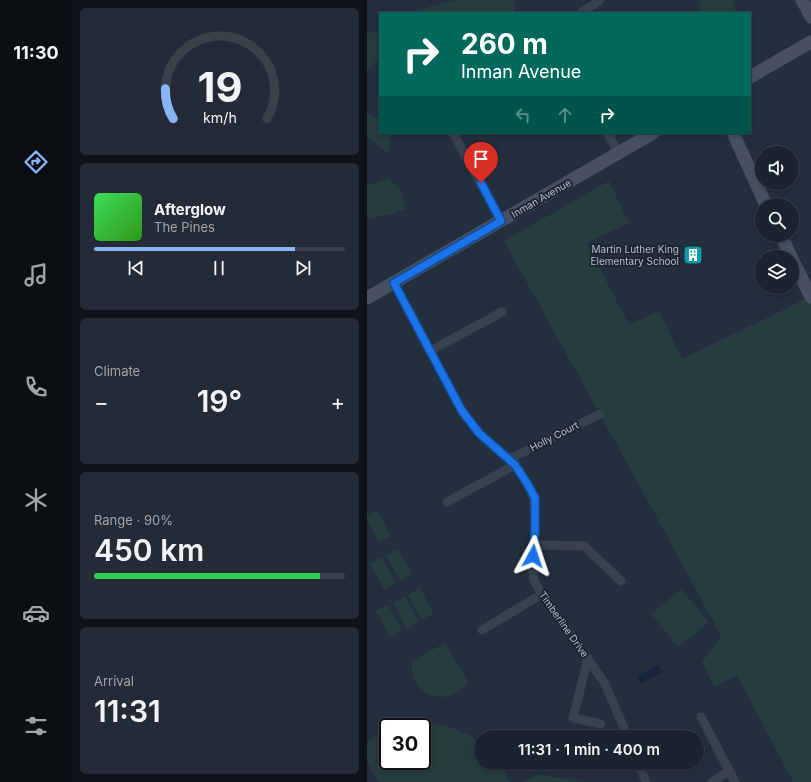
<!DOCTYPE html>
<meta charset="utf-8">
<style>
body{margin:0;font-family:Inter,sans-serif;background:#242b36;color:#f1f3f6;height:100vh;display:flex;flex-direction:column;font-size:15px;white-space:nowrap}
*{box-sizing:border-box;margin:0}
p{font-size:13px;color:#a0a4aa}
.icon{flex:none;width:22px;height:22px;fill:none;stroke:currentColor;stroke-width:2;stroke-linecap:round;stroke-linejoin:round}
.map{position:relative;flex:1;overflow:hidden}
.details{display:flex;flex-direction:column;gap:8px;padding:8px;background:#0f1319;width:295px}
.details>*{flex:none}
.guide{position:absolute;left:12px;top:12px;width:372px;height:122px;border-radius:0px;box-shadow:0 2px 6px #0003,0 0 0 1px #39404a;background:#00695c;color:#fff;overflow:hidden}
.controls{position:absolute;left:388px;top:146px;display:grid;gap:8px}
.controls a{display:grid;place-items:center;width:44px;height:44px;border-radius:50%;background:#1b232e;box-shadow:0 2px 6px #0003,0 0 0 1px #39404a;font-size:20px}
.speed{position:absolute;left:12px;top:718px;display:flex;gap:8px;font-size:20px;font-weight:700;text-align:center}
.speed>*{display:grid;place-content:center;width:52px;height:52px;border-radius:50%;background:#1b232e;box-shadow:0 2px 6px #0003,0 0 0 1px #39404a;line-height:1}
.speed .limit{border:2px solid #111;border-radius:6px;background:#fff;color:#111}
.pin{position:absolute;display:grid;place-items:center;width:34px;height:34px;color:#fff;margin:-41px -17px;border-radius:50% 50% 50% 0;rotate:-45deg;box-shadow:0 0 4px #0007}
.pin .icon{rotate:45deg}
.me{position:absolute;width:44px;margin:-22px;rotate:5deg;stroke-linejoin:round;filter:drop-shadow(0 0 3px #0008)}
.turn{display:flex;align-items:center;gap:14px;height:84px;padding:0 16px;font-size:18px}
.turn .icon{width:52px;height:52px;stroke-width:2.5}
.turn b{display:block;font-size:28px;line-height:34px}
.lanes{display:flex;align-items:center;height:38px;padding:0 16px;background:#0003;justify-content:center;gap:20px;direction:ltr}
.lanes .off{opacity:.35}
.big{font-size:30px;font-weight:600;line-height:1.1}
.details .card{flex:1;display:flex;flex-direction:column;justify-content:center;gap:6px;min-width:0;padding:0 14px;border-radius:6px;background:#242b36}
.details .dial{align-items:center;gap:0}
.dial svg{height:104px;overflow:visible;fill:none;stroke:#39404a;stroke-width:7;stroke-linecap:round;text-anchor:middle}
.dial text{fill:#f1f3f6;stroke:none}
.song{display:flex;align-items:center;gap:12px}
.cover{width:48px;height:48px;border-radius:6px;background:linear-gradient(135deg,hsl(130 70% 55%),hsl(110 70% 35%))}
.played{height:4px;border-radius:2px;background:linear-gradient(90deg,#8ab4f8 80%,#39404a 80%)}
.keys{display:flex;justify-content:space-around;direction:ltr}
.heat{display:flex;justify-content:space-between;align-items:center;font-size:22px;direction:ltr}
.charge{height:6px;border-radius:3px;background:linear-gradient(90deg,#34c759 90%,#39404a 0)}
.trip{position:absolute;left:107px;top:730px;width:230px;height:40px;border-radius:20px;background:#1b232e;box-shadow:0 2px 6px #0003,0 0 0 1px #39404a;font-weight:600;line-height:40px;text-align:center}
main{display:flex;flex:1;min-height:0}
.tab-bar{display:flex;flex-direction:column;width:72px;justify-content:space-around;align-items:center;background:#0b0e12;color:#a0a4aa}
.tab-bar .icon{width:28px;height:28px}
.tab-bar .active{color:#8ab4f8}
.tab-bar b{font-size:18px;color:#f1f3f6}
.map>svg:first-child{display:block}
.green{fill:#263c3f}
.water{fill:#17263c}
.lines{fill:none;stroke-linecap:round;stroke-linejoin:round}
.street{stroke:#38414e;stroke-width:9}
.secondary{stroke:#465061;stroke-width:13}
.route-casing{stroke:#114b97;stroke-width:10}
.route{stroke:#1a73e8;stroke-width:7}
.labels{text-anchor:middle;stroke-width:4;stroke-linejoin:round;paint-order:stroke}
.street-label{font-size:10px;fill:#b4bcc9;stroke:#1d2633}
.poi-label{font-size:10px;fill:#b4bcc9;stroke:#1d2633;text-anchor:end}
</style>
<main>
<nav class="tab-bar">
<b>11:30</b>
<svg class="icon active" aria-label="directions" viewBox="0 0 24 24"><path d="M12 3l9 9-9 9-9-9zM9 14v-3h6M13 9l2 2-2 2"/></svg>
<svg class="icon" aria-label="music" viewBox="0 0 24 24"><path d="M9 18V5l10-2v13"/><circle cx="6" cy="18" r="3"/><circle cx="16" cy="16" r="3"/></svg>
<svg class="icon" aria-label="phone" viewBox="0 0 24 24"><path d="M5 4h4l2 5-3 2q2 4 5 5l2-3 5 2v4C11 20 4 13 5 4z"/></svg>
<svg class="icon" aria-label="climate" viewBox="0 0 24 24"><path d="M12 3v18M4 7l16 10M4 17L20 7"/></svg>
<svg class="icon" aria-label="car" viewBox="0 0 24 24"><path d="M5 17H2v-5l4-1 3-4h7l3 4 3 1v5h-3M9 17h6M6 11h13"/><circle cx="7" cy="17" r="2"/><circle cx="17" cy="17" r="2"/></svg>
<svg class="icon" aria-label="filters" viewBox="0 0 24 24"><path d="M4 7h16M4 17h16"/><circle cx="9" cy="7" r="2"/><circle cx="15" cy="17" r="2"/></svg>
</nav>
<section class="details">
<div class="card dial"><svg viewBox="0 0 100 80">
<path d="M14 69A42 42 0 1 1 86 69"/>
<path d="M14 69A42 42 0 0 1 8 46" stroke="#8ab4f8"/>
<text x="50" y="56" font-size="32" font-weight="700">19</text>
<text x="50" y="72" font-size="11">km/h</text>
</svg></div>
<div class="card">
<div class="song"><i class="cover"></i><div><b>Afterglow</b><p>The Pines</p></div></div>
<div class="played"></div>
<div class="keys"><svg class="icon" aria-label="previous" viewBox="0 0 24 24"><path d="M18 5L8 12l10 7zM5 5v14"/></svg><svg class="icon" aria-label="pause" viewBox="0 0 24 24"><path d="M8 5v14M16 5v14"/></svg><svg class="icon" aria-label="next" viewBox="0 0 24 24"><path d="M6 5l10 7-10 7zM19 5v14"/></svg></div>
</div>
<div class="card"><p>Climate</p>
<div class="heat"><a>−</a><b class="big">19°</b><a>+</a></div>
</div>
<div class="card"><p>Range · 90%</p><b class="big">450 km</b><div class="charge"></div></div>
<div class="card"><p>Arrival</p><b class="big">11:31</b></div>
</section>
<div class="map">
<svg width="444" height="782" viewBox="0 0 444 782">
<rect width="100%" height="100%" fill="#242f3e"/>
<g class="green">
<polygon points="94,0 147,0 147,13 42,13 72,4"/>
<polygon points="333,0 367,0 368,13 334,13 332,10"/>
<polygon points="4,32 13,33 13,60 3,66 0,74 0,34"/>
<polygon points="0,113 13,119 13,133 22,133 22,154 0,137"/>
<polygon points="21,178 33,189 39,209 26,214 0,219 0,186"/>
<polygon points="242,181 262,223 220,243 262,325 292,311 315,359 444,296 444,782 426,782 370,675 347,687 335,662 354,636 282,503 137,241"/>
<polygon points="10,510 24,536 12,542 0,520 0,515"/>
<polygon points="31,549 45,574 33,581 19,556"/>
<polygon points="15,557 29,583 17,589 3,564"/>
<polygon points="53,588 67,614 55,620 41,595"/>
<polygon points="314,589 342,622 311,647 284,614"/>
<polygon points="38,597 52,622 40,629 26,603"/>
<polygon points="21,605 35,630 23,637 9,611"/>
<path d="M78,643L101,682C81,710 41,696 45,661Z"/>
<path d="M51,723C74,723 95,729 114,743V763H133L143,782H12L0,762V741L21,729V761H55V727H27Z"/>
<polygon points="169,774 220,782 155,782"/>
</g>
<polygon class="water" points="291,665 295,672 274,684 270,676"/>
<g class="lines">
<g class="street">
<polyline points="214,13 233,0"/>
<polyline points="86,133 134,221"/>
<polyline points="241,133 251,153"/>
<polyline points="27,283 95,411 112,433 148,465 160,483 167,499 168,532 165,566 167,581 175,594 237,682 261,737"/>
<polyline points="63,351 135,312"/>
<polyline points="142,459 233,414"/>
<polyline points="80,502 148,465"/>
<polyline points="167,545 217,546 254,581"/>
<polyline points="115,630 175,594"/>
<polyline points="221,658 206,718 234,724"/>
<polyline points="334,717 368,782"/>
<polyline points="271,763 279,782"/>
<polyline points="345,782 361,772"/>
</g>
<g class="secondary">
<polyline points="435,0 444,17"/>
<polyline points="383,77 444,42"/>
<polyline points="366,133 399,205"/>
<polyline points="414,235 424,257"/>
<polyline points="425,259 444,297"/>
<polyline points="0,298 286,133"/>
</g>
</g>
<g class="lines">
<defs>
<polyline id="route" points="114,183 134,221 27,283 95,411 112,433 148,465 160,483 168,498 168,532 166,556"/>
</defs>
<use href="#route" class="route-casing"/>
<use href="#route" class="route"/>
</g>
<defs>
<symbol id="building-square" viewBox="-11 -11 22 22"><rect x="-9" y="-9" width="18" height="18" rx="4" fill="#0f9aa8" stroke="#1d2633"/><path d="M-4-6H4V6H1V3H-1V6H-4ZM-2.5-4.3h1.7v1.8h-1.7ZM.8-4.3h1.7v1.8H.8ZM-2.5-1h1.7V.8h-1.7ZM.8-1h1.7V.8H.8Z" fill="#fff"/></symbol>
</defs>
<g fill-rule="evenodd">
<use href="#building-square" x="315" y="244" width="22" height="22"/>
</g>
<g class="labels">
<g class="street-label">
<text transform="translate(174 198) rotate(-30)" y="4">Inman Avenue</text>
<text transform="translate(187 436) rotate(-27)" y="4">Holly Court</text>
<text transform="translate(197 624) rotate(55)" y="4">Timberline Drive</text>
</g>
<g class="poi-label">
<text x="312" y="253">Martin Luther King<tspan x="312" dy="12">Elementary School</tspan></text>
</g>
</g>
</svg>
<div class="controls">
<a><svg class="icon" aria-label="sound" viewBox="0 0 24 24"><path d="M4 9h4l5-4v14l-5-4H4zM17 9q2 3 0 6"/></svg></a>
<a><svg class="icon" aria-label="search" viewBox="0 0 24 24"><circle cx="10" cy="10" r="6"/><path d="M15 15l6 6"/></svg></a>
<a><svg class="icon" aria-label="layers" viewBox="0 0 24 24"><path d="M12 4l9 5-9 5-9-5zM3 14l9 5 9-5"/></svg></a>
</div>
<div class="speed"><div class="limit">30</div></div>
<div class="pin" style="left:114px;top:183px;background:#d93025"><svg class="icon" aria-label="arrive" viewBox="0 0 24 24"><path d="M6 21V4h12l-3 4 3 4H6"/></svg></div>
<svg class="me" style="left:166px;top:556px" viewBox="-20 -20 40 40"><path d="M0-17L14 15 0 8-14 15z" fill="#1a73e8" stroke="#fff" stroke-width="4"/></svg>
<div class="trip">11:31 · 1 min · 400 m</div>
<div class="guide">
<div class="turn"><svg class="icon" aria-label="right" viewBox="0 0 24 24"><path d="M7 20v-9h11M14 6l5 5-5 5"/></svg><div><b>260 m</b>Inman Avenue</div></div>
<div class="lanes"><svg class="icon off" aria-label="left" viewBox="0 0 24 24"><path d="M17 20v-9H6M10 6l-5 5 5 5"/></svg><svg class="icon off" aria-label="ahead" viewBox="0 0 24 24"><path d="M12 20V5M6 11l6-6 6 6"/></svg><svg class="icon" aria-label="right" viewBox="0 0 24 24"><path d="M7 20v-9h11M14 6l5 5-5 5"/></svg></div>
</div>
</div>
</main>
